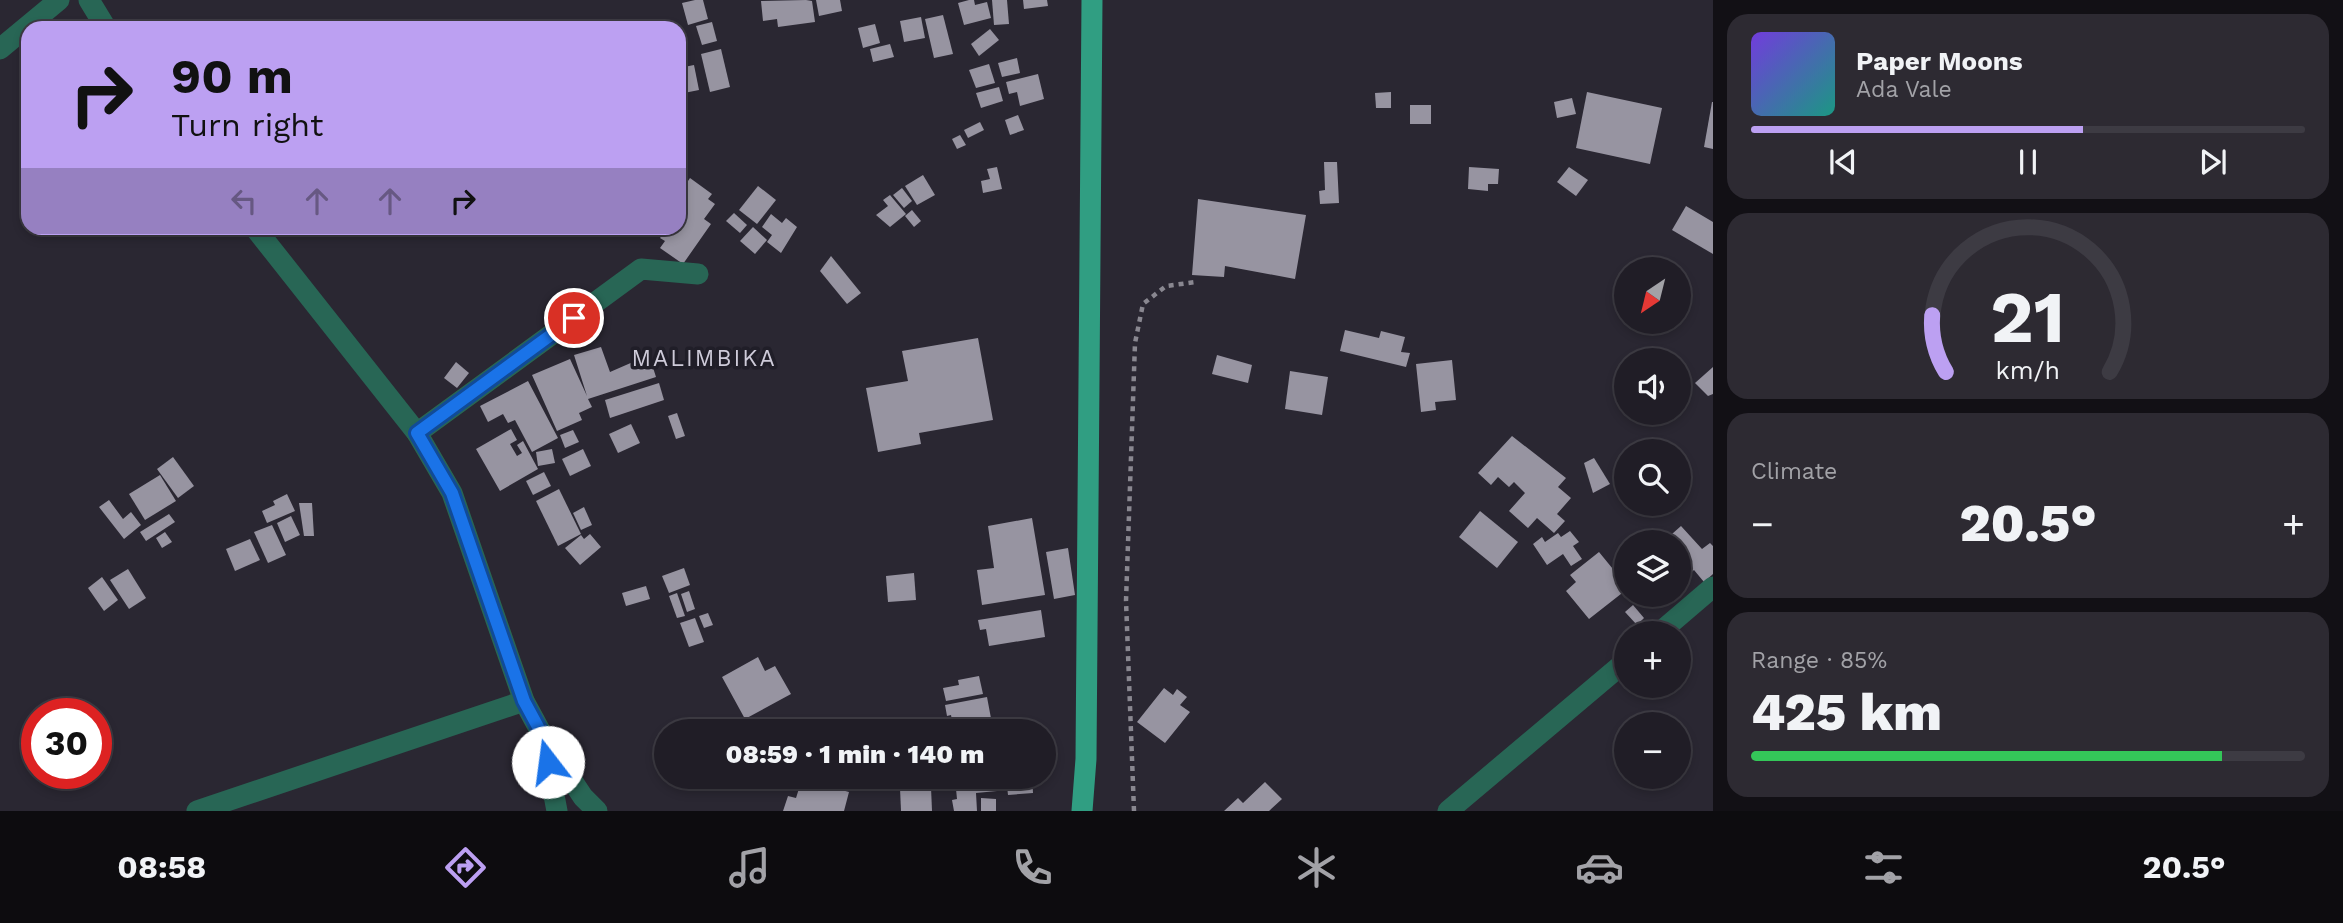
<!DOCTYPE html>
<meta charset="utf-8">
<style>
body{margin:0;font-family:"Work Sans",sans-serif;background:#2d2a32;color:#f1f3f6;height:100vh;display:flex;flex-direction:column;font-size:26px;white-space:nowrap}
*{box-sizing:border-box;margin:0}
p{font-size:23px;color:#a2a2a7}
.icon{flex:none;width:38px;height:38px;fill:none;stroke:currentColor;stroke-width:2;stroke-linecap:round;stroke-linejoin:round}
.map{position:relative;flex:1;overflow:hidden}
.sheet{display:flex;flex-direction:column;gap:14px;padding:14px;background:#121015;width:630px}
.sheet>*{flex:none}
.banner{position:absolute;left:21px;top:21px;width:665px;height:214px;border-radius:21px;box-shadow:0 4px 10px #0003,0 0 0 2px #3d3b43;background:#bca0f2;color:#111;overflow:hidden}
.needle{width:46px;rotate:215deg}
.controls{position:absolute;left:1614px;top:257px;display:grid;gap:14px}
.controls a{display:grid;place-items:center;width:77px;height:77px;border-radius:50%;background:#201d26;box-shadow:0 4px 10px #0003,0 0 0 2px #3d3b43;font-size:35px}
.speed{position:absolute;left:21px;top:698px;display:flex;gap:14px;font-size:35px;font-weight:700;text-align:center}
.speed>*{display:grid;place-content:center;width:91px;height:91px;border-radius:50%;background:#201d26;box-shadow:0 4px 10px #0003,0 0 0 2px #3d3b43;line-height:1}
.speed .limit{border:10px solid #d22;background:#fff;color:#111}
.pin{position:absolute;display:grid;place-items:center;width:60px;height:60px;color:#fff;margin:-30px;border:4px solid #fff;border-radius:50%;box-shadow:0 2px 7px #0007}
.me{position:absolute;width:77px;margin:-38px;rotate:345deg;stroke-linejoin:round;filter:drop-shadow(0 0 5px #0008)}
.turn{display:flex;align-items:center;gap:24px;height:147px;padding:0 35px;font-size:32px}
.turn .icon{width:91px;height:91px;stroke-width:2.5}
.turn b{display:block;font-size:49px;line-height:60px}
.lanes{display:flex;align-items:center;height:66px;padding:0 35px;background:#0003;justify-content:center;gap:35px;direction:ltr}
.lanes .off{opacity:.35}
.big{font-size:52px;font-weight:800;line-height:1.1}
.sheet .tile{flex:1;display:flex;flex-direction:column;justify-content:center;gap:10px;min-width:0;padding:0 24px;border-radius:21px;background:#2d2a32}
.sheet .dial{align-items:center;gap:0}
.dial svg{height:182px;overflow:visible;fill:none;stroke:#3d3b43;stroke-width:7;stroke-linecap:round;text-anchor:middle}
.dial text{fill:#f1f3f6;stroke:none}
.song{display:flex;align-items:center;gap:21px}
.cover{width:84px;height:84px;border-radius:10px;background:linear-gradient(135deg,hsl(260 70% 55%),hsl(170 70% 35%))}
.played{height:7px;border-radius:4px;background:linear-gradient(90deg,#bca0f2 60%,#3d3b43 60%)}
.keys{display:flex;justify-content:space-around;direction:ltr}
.heat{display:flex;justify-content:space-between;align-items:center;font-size:38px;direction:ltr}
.charge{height:10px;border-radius:5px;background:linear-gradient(90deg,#34c759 85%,#3d3b43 0)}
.trip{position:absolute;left:654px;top:719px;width:402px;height:70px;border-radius:35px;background:#201d26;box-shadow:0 4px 10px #0003,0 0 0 2px #3d3b43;font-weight:800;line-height:70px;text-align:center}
.tab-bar{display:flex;height:112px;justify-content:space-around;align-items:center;background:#0d0c0f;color:#a2a2a7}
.tab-bar .icon{width:49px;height:49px}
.tab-bar .selected{color:#bca0f2}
.tab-bar b{font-size:32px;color:#f1f3f6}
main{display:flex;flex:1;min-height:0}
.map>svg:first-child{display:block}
.building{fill:#9794a1}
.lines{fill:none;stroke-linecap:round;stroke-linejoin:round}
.path{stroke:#898790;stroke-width:4.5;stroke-dasharray:5 5;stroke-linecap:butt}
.minor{stroke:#286655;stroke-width:21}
.major{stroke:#309e82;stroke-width:21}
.route-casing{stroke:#114b97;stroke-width:18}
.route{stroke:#1a73e8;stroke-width:12}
.labels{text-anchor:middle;stroke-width:7;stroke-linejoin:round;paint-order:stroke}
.quarter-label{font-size:23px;letter-spacing:2px;fill:#cecbd9;stroke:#201e28}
</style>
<main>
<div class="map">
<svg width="1713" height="811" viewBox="0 0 1713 811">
<rect width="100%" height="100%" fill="#2a2732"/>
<g class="building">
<polygon points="695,0 703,0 708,19 688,25 682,3"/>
<polygon points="806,0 812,1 815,22 778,27 777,19 763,21 761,1"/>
<polygon points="816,0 840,0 842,11 819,16"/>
<polygon points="969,0 974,0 975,5 987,2 991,18 964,25 958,3"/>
<polygon points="992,0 1007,0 1009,24 994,25"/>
<polygon points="1023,0 1047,0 1048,6 1024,9"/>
<polygon points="943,15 953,54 934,58 925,19"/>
<polygon points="921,17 925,38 904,42 900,21"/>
<polygon points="712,22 717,41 702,45 696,26"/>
<polygon points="875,24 880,43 863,48 858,28"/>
<polygon points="990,29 999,40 979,56 971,44"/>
<polygon points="890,44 894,57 873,62 870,49"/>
<polygon points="721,49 730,87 710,92 701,54"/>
<polygon points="1017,58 1020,73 1002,77 998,63"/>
<polygon points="989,64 995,83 976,88 969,70"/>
<polygon points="694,65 699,90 679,94 679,68"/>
<polygon points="1038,74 1044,99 1020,106 1017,92 1009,94 1006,82"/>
<polygon points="999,87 1003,101 981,108 976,93"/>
<polygon points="1391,92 1391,108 1376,108 1375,93"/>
<polygon points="1587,92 1662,108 1650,164 1576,148"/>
<polygon points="1572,98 1576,114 1557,118 1554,102"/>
<polygon points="1712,102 1713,102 1713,149 1704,147"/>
<rect x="1410" y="105" width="21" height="19"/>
<polygon points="1018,115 1024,130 1010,135 1005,120"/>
<polygon points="980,122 984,130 968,138 964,130"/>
<polygon points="960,135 966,145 957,149 952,139"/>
<polygon points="1324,162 1337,162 1339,203 1320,204 1319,191 1325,190"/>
<polygon points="997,167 1002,189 983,193 981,181 990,179 987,169"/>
<polygon points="1469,167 1499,169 1498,184 1488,184 1488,191 1468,189"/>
<polygon points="1569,167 1588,180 1576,196 1557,182"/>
<polygon points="923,175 935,195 917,205 905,186"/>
<polygon points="690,178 712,194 708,199 715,204 704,219 711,224 683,264 660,248 665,241 660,238 668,228 679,228 679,187 682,190"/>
<polygon points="758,186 776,200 757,224 739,210"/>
<polygon points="902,188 912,201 904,208 893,195"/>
<polygon points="890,195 906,214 890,227 876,215 888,206 883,200"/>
<polygon points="1198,199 1306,215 1295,279 1225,266 1224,277 1192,275"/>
<polygon points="1686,206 1713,222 1713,254 1672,230"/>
<polygon points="912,210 921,221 914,227 905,216"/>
<polygon points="734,213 747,225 740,233 726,221"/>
<polygon points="771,214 782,223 786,218 797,227 781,253 767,242 772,235 762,227"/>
<polygon points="753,227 767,240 755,254 740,241"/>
<polygon points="831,256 861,293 847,304 820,271"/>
<polygon points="1345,330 1379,338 1381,331 1405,337 1401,352 1410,353 1406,367 1340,351"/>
<polygon points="978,338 993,420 919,433 921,444 878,452 866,388 908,381 902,351"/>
<polygon points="601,347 610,372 649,355 656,377 588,399 592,407 579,413 582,420 557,431 532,375 570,359 587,396 574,355"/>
<polygon points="1217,355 1252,365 1248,383 1212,374"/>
<polygon points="1452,360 1456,400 1435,402 1436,410 1421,412 1416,364"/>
<polygon points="456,362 469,373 457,388 444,378"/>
<polygon points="1713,367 1713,394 1708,396 1695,383"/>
<polygon points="1290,371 1328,377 1322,415 1285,409"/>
<polygon points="528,381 558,438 532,452 515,420 508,423 503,414 488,422 480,406"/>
<polygon points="659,383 664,400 610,418 605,400"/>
<polygon points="677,413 685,436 676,439 668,416"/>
<polygon points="631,424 640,443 618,453 609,434"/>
<polygon points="511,429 517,440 510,444 517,456 522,453 517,445 523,441 538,469 500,491 476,449"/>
<polygon points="573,430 579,442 565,448 560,435"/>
<polygon points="1512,436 1566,478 1558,487 1571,498 1557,514 1565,521 1554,533 1537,518 1528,528 1509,511 1525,493 1514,482 1509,487 1498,477 1491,485 1478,473"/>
<polygon points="552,449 555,463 538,466 536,452"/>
<polygon points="583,449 591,466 570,476 562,459"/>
<polygon points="173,457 194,486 178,498 157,469"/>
<polygon points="1594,458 1610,484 1593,493 1584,463"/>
<polygon points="544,472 551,486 533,495 526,481"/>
<polygon points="160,475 176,501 145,520 129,494"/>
<polygon points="559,489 581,534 558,546 536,501"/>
<polygon points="287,494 295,511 267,523 262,511 275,505 273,501"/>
<polygon points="109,500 123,519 131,512 141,525 124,539 99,507"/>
<polygon points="299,503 312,503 314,536 304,536"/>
<polygon points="584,507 592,525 581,530 573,513"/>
<polygon points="1480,511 1518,542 1497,568 1459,537"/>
<polygon points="169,514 175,522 146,541 140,532"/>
<polygon points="291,516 300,535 285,542 277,523"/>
<polygon points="1032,518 1045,595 982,605 977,570 994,568 988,526"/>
<polygon points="272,525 286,555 268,563 254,532"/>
<polygon points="1681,526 1702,549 1710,543 1713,546 1713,574 1704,582 1694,570 1678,584 1678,542 1663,542"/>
<polygon points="1570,531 1579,542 1573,546 1582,559 1571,566 1563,554 1547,565 1533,544 1542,537 1545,542 1558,533 1561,537"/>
<polygon points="165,532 172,542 162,548 156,538"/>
<polygon points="590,534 601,547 580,565 565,548 581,535 584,539"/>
<polygon points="250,539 260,560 235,571 226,549"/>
<polygon points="1068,548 1075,595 1054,599 1046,552"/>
<polygon points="1599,552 1626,585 1626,590 1589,619 1566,591 1576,582 1570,575"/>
<polygon points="684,568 690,585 669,593 662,576"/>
<polygon points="128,569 146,598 129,609 110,580"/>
<polygon points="914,573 916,600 888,602 886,576"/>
<polygon points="102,577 118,600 104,611 88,588"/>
<polygon points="646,586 650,599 626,606 622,593"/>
<polygon points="689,591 695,609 687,612 681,594"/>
<polygon points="677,593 685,616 677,618 669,596"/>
<polygon points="1633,605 1644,618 1637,625 1625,612"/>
<polygon points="1041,610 1045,637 989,646 986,629 980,630 978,620"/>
<polygon points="708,613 713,625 704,628 699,616"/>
<polygon points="695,618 704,642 689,647 680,623"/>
<polygon points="758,657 765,671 775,666 791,694 745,719 722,677"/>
<polygon points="979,676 983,694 946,701 943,688 959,685 958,680"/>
<polygon points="1164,688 1173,695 1177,689 1187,697 1180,705 1190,712 1165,743 1137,722"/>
<polygon points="987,697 993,729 978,731 977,727 954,731 951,715 947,716 945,705"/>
<polygon points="829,777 896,777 895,789 828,782"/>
<polygon points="901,777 912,777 913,786 901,786"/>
<polygon points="917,777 929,777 930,785 917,785"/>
<polygon points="995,777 997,791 976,793 977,811 954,811 952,800 957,799 955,779"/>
<polygon points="1006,777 1032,777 1033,793 1008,795"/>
<polygon points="802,779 849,792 844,811 783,811 788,796 796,798"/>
<polygon points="1265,782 1282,799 1269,811 1224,811 1238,798 1243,803"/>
<polygon points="931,787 932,811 901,811 900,788"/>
<polygon points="981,798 996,799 996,811 981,811"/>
</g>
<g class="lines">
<polyline class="path" points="1134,811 1126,601 1135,343 1143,304 1166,286 1196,282"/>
<g class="minor">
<polyline points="89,0 106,28"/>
<polyline points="0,49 59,0"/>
<polyline points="255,228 417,433 452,493 524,701 544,738 583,797 597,811"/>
<polyline points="417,433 641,269 698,274"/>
<polyline points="1658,634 1713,587"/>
<polyline points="545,748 557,811"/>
<polyline points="197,811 524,701"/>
<polyline points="1448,811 1626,661"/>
</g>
<polyline class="major" points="1082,811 1086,759 1092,0"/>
</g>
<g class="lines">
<defs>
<polyline id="route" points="548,762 544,738 524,701 452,493 417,433 574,318"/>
</defs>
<use href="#route" class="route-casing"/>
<use href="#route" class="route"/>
</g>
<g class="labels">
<g class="quarter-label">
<text x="704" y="366">MALIMBIKA</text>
</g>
</g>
</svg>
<div class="controls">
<a><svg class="needle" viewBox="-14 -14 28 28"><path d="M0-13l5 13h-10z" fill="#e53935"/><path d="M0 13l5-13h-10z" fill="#a2a2a7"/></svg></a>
<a><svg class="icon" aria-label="sound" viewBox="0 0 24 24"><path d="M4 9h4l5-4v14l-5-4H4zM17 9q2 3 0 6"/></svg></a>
<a><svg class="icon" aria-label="search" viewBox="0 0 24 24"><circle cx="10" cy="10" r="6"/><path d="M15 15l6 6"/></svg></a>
<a><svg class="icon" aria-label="layers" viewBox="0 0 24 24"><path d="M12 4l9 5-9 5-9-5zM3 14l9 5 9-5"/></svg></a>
<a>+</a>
<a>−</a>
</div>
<div class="speed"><div class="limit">30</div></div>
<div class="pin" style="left:574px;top:318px;background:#d93025"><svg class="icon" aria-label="arrive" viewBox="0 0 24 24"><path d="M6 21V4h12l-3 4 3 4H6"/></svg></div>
<svg class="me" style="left:548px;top:762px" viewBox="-20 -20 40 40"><circle r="19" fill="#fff"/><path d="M0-13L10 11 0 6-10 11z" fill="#1a73e8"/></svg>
<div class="trip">08:59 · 1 min · 140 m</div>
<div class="banner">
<div class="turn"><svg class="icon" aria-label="right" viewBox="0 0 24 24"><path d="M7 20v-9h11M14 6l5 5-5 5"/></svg><div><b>90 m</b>Turn right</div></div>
<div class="lanes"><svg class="icon off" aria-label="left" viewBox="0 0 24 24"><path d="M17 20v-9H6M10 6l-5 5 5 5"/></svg><svg class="icon off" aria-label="ahead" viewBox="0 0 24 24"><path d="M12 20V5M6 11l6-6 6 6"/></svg><svg class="icon off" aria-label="ahead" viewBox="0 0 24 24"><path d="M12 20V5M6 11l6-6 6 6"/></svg><svg class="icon" aria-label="right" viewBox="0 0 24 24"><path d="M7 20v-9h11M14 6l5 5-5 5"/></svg></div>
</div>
</div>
<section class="sheet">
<div class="tile">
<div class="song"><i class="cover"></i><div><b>Paper Moons</b><p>Ada Vale</p></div></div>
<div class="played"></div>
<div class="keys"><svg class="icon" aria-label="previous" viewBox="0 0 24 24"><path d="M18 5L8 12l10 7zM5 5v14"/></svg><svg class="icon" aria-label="pause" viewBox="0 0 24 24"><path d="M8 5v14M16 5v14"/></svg><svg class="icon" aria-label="next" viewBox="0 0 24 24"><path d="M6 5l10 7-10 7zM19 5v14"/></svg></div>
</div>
<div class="tile dial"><svg viewBox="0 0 100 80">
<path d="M14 69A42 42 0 1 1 86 69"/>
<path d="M14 69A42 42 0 0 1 8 44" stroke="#bca0f2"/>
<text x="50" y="56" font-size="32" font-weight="700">21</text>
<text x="50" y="72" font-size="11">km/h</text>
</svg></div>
<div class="tile"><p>Climate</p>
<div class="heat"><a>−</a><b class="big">20.5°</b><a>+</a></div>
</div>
<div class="tile"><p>Range · 85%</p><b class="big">425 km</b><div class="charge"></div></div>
</section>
</main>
<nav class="tab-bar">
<b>08:58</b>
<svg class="icon selected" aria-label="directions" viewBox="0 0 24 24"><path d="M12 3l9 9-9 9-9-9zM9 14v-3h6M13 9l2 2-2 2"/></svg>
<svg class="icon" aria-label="music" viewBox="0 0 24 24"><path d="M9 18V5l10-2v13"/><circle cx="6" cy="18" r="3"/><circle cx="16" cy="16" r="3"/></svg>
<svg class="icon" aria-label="phone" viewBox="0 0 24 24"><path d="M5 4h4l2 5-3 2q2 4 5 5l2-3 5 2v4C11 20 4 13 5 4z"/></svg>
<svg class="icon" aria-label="climate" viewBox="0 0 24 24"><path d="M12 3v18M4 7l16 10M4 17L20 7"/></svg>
<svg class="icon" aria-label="car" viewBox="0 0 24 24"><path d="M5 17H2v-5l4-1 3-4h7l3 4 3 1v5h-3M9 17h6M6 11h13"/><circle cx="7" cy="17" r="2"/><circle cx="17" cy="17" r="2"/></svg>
<svg class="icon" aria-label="filters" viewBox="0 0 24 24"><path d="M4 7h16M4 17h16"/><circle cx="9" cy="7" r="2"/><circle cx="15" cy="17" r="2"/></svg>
<b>20.5°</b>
</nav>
